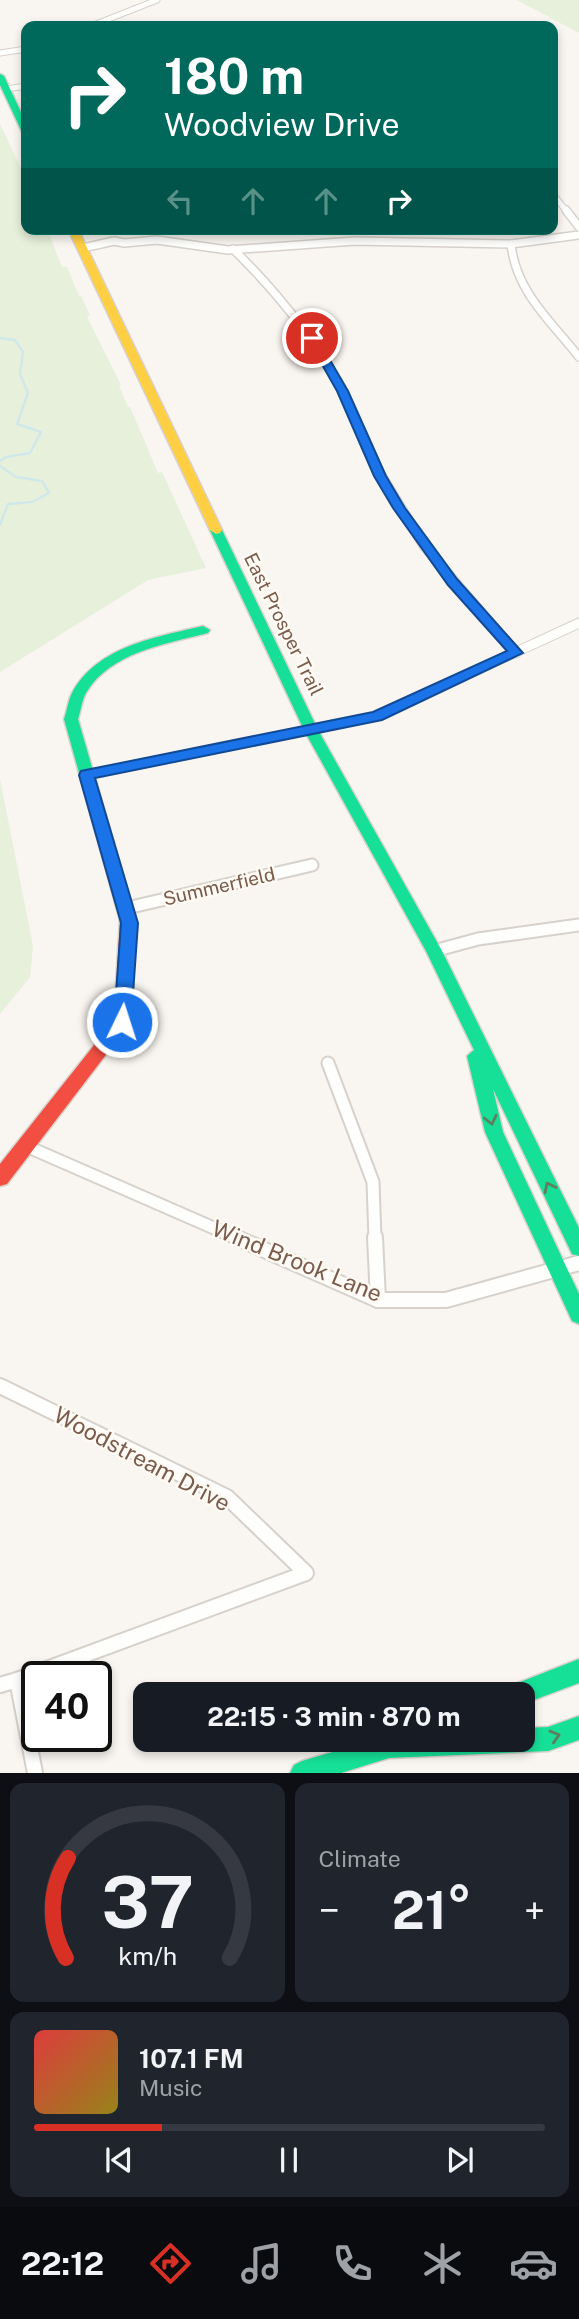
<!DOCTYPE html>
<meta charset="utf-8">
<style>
body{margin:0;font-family:"Public Sans",sans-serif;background:#20242c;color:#f1f3f6;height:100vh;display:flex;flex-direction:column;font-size:26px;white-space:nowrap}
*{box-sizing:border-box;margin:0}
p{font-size:23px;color:#9ea1a6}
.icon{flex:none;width:38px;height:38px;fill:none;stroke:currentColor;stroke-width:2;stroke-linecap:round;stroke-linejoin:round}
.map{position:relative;height:1773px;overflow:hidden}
.panel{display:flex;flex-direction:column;gap:10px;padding:10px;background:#0d0f14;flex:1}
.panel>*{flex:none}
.guide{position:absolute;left:21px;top:21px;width:537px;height:214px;border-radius:14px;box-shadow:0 4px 10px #0003;background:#00695c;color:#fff;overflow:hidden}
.speed{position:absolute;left:21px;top:1661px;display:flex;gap:14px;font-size:35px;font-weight:700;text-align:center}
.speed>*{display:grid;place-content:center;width:91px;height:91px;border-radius:50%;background:#171b24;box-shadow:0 4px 10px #0003;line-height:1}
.speed .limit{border:4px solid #111;border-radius:10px;background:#fff;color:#111}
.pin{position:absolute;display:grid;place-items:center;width:60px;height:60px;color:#fff;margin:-30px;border:4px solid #fff;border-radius:50%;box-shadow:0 2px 7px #0007}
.me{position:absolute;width:77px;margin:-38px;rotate:4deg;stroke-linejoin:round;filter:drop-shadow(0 0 5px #0008)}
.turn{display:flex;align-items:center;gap:24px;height:147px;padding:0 28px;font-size:32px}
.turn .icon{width:91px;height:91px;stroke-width:2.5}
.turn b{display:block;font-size:49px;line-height:60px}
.lanes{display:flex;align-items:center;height:66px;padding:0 28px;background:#0003;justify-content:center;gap:35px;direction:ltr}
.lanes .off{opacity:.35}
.big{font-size:52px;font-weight:700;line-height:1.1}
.panel .card{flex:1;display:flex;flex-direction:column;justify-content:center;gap:10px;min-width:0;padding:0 24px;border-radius:14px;background:#20242c}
.panel .dial{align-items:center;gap:0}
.dial svg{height:182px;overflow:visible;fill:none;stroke:#363941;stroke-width:7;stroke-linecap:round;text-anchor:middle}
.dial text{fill:#f1f3f6;stroke:none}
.song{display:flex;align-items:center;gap:21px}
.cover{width:84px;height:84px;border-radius:10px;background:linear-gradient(135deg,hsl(0 70% 55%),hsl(50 70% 35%))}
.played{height:7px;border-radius:4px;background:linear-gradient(90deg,#d93025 25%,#363941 25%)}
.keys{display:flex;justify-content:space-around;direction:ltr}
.heat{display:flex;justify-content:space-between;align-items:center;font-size:38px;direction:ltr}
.panel .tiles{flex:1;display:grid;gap:10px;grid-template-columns:1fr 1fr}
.card:last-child{grid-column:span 2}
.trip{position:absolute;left:133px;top:1682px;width:402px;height:70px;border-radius:14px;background:#171b24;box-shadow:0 4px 10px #0003;font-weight:700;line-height:70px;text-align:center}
.tabs{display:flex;height:112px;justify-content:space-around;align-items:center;background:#090b0e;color:#9ea1a6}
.tabs .icon{width:49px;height:49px}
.tabs .selected{color:#d93025}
.tabs b{font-size:32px;color:#f1f3f6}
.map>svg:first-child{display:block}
.green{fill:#e7f0db}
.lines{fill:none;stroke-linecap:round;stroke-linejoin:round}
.stream{stroke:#d0e8ea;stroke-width:2.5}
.street-far4-casing{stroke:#d7d1cb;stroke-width:7}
.street-far3-casing{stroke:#d7d1cb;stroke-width:10}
.street-far2-casing{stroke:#d7d1cb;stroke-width:11}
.street-far1-casing{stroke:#d7d1cb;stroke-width:15}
.street-casing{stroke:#d7d1cb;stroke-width:18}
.fast-casing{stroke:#d9d2cb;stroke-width:3}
.slow-casing{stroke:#d9d2cb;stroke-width:3}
.jam-casing{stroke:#d9d2cb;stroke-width:3}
.street-far4{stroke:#fefefd;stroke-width:5}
.street-far3{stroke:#fefefd;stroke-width:7}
.street-far2{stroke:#fefefd;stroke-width:9}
.street-far1{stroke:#fefefd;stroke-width:11}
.street{stroke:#fefefd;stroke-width:14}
.fast{fill:#16e098;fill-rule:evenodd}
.slow{fill:#ffcf43;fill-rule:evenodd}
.jam{fill:#f24e42;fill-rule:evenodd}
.oneway{stroke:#617d60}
.route{fill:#1a73e8;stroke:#114b97;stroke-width:2}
.labels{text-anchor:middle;stroke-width:5;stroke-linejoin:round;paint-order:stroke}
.street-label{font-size:19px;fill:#7a5c4d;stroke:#fffaf3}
.near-street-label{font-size:23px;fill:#7a5c4d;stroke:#fffaf3}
</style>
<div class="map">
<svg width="579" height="1773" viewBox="0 0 579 1773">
<rect width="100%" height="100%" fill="#f9f5f0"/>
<g class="green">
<polygon points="517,0 579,0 579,33"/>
<polygon points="0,124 26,179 26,229 47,229 62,267 67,267 79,296 81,296 90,315 87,317 121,385 119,386 128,407 130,407 158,473 162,472 206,568 148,580 0,672"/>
<polygon points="0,779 33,946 30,977 0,1014"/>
</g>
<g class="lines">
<g class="stream">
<polyline points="0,338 15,340 23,352 20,374 28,393 17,424 41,432 30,453 6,457 0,461"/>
<polyline points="0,466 16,477 42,481 49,493 32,502 8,504 0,525"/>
</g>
<defs>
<g id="street-far4">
<polyline points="91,26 157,0"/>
<polyline points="0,53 26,49"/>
<polyline points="6,89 26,86"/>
<polyline points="553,194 567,212"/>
</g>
<g id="street-far3">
<polyline points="566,210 579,227"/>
<path d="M511,244C516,292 551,321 579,357"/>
<polyline points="83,248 114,241 124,243 157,240 228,250 355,241 511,244 579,235"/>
<path d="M233,249C275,290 311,334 339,385C356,415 368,448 383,479"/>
</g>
<g id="street-far2">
<polyline points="382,477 425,547 516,653"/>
<polyline points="86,775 377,716 579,623"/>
</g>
<g id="street-far1">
<polyline points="127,908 312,865"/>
<polyline points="434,951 478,939 579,925"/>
<polyline points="328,1063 373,1182 375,1239"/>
<polyline points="26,1146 239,1239"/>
</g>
<g id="street">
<polyline points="235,1237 378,1300 446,1300 579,1263"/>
<polyline points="375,1237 378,1300"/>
<polyline points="0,1386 227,1497 306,1573 17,1680"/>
<polyline points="0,1685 17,1680 35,1773"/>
</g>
<g id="fast">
<polygon points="0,74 4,76 26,123 26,135 22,132 0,85"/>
<polygon points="216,526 222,530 318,730 442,951 579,1228 579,1256 572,1254 493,1089 503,1132 579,1294 579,1324 572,1321 485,1132 467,1056 474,1050 426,951 304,730 210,530"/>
<path d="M203,626L210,630L208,633C166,644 110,652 86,693C82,700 81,710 78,719L136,920L134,924H122L120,920L64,719C67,711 68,701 72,693C97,646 157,637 203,626Z"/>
<polygon points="579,1659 579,1683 523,1704 523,1694 506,1694 510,1686"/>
<polygon points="579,1716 579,1740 548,1751 389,1758 341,1773 290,1773 294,1765 302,1761 373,1740 523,1740 523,1728 548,1727"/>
</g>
<polygon id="slow" points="68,229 78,229 222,530 220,533 216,534 210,530"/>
<polygon id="jam" points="128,914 134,916 136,920 131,1022 7,1184 0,1186 0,1164 114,1020 120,920 122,916"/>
</defs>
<use href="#street-far4" class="street-far4-casing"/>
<use href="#street-far3" class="street-far3-casing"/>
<use href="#street-far2" class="street-far2-casing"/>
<use href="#street-far1" class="street-far1-casing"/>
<use href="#street" class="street-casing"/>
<use href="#fast" class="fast-casing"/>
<use href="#slow" class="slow-casing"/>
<use href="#jam" class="jam-casing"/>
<use href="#street-far4" class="street-far4"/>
<use href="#street-far3" class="street-far3"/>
<use href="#street-far2" class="street-far2"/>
<use href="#street-far1" class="street-far1"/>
<use href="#street" class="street"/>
<use href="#fast" class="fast"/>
<use href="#slow" class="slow"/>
<use href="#jam" class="jam"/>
</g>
<defs><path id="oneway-chevron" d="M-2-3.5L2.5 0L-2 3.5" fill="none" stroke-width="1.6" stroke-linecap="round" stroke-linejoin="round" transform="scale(1.75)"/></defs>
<g class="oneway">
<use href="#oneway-chevron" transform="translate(491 1120) rotate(77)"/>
<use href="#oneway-chevron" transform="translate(549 1187) rotate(-116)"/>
<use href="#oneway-chevron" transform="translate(555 1736) rotate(-17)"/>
</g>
<polygon class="route" points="308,336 316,336 348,391 386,476 405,508 457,579 523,653 382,720 95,778 138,923 131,1022 128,1027 116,1027 114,1022 121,923 79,775 81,771 373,712 507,651 448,585 393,508 374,476 337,391 307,338"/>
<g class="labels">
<g class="street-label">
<text transform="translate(284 624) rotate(64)" y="7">East Prosper Trail</text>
<text transform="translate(219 886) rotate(-13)" y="7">Summerfield</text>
</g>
<g class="near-street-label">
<text transform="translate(297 1261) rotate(22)" y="8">Wind Brook Lane</text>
<text transform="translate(142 1459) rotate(28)" y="8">Woodstream Drive</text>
</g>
</g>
</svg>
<div class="speed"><div class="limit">40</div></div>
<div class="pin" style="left:312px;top:338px;background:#d93025"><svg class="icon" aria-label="arrive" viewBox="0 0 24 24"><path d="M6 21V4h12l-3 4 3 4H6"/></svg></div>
<svg class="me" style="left:122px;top:1022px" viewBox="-20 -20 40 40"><circle r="17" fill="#1a73e8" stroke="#fff" stroke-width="3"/><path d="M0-11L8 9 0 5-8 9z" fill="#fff"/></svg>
<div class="trip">22:15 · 3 min · 870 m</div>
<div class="guide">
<div class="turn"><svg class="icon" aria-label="right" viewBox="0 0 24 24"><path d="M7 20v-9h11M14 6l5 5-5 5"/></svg><div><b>180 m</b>Woodview Drive</div></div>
<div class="lanes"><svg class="icon off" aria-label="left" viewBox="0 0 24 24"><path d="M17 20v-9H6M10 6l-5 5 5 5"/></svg><svg class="icon off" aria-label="ahead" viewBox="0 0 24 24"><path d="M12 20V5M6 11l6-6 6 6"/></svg><svg class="icon off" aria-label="ahead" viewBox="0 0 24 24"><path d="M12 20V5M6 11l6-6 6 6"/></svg><svg class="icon" aria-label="right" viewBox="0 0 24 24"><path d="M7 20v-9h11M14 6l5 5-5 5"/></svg></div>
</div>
</div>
<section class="panel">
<div class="tiles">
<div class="card dial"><svg viewBox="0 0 100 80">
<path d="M14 69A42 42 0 1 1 86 69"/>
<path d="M14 69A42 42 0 0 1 15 25" stroke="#d93025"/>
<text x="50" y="56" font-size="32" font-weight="700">37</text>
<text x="50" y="72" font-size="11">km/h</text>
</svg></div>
<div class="card"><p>Climate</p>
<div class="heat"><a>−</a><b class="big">21°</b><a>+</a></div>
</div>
<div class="card">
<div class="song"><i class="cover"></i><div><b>107.1 FM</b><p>Music</p></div></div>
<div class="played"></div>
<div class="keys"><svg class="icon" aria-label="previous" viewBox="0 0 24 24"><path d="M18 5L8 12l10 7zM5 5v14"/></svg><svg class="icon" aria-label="pause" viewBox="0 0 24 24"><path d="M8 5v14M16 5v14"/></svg><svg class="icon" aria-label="next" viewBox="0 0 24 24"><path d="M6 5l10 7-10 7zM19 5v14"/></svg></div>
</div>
</div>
</section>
<nav class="tabs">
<b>22:12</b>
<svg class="icon selected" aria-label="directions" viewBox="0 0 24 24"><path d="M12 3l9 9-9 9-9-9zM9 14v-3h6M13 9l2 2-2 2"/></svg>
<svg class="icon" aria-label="music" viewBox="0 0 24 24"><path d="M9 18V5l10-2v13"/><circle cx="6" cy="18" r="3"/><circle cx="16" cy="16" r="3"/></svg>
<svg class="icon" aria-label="phone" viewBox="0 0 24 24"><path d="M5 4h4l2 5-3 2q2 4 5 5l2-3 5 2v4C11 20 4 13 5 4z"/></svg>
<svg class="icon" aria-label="climate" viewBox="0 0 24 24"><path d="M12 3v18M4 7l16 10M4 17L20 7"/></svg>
<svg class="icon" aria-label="car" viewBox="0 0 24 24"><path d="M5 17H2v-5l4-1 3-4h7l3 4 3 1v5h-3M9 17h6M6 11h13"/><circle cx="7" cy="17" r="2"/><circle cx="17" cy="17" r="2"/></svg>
</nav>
